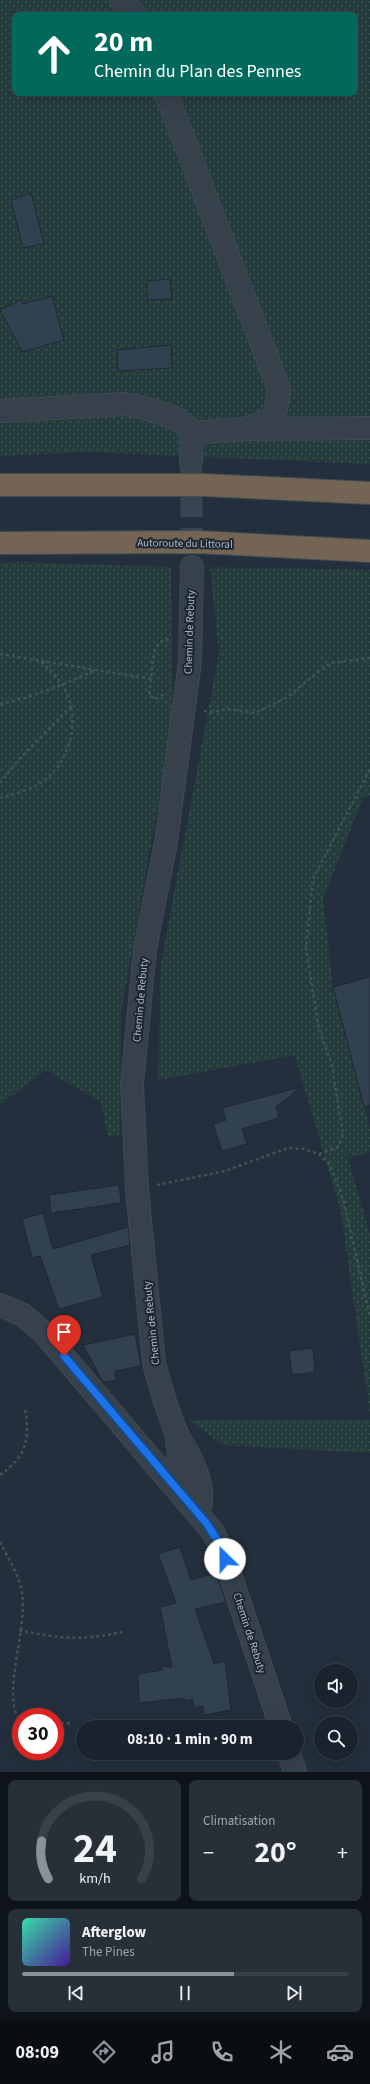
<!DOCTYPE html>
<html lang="fr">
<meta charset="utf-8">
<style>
body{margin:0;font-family:"Source Sans 3",sans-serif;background:#272f39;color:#f1f3f6;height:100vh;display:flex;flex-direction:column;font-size:15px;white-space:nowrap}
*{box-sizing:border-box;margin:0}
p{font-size:13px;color:#9fa4aa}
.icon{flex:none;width:22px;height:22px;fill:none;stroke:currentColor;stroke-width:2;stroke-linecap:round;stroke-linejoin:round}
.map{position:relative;height:1772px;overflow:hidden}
.panel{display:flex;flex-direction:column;gap:8px;padding:8px;background:#0e1319;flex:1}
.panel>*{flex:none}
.hud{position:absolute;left:12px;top:12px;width:346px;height:84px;border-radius:8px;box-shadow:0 4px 16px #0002,0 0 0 1px #384049;background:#00695c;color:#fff;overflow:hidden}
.buttons{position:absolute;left:314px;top:1664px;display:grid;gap:8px}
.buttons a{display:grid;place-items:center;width:44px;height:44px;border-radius:50%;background:#1a232d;box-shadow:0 4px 16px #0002,0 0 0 1px #384049;font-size:20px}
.speed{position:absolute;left:12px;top:1708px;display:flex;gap:8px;font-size:20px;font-weight:700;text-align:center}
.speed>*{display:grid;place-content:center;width:52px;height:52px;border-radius:50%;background:#1a232d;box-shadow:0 4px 16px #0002,0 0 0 1px #384049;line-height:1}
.speed .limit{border:6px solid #d22;background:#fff;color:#111}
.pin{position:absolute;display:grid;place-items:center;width:34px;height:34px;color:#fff;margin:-41px -17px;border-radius:50% 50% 50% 0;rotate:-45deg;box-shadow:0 0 4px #0007}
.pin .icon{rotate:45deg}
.me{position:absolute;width:44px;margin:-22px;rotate:337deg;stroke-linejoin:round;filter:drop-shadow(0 0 3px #0008)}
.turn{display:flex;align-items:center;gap:14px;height:84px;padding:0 16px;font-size:18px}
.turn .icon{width:52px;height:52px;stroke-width:2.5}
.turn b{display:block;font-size:28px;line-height:34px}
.big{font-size:30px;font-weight:700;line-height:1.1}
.panel .tile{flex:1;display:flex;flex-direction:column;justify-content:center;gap:6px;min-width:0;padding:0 14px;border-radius:8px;background:#272f39}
.panel .dial{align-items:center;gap:0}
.dial svg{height:104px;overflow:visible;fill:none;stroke:#384049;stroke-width:7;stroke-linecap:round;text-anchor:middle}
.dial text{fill:#f1f3f6;stroke:none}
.song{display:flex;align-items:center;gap:12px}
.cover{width:48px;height:48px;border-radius:6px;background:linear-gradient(135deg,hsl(160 70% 55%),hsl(260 70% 35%))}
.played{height:4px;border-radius:2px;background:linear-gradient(90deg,#8c9099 65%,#384049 65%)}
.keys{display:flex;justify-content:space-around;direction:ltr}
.heat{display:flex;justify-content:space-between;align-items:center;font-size:22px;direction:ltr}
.panel .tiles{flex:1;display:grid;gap:8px;grid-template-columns:1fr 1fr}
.tile:last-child{grid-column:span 2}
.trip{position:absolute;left:76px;top:1720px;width:228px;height:40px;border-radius:20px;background:#1a232d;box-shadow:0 4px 16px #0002,0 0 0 1px #384049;font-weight:700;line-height:40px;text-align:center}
.tab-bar{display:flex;height:64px;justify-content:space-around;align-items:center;background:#0a0e12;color:#9fa4aa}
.tab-bar .icon{width:28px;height:28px}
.tab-bar .selected{color:#8c9099}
.tab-bar b{font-size:18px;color:#f1f3f6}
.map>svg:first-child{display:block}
.grass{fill:url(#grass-dots);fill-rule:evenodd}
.building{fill:#314150;stroke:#1e2833}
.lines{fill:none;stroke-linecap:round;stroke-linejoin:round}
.minor-tunnel{stroke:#384451;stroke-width:22;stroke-dasharray:22 11;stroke-linecap:butt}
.minor-casing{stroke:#404a55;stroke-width:24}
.highway-casing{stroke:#424c57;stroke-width:24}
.path{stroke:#3d5555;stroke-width:2.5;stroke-dasharray:3 3;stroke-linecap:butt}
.minor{stroke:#36414c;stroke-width:22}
.highway{stroke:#736453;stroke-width:22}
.route-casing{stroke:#114b97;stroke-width:10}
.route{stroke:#1a73e8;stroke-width:7}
.labels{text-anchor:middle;stroke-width:4;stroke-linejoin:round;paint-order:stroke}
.street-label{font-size:11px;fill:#b2bcc8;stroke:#1c2631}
</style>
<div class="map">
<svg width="370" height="1772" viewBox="0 0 370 1772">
<defs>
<pattern id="grass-dots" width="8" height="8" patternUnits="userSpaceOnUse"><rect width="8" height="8" fill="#253c3d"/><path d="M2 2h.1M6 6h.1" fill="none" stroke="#425658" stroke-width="1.8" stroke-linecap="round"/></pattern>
</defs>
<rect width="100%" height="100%" fill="#232f3c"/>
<g class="grass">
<path d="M0,0H370V464L88,452L0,456ZM15,15H355V93H15Z"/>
<polygon points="18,562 171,567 173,721 121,1012 120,1135 108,1136 101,1102 46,1070 0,1104 0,563"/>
<polygon points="210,567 370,570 370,796 363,798 323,899 333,987 370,1128 370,1152 348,1158 370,1235 370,1413 341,1213 295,1055 158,1080 161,963 219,653"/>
<polygon points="189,1420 370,1420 370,1453 223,1445"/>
</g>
<g class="building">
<polygon points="31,193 44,244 23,248 11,200"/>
<polygon points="170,279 172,299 147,300 147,281"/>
<polygon points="52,296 64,340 22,352 0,310 21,300 23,304"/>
<polygon points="171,345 172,368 118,371 117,350"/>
<polygon points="370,977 370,1106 364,1107 333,987"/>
<polygon points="301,1087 276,1107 279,1118 242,1129 247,1144 222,1151 213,1124 226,1120 222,1108"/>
<polygon points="119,1185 121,1203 51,1213 49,1195"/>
<polygon points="43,1213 53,1249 128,1227 130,1245 91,1255 103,1297 59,1309 40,1256 32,1258 22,1219"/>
<polygon points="135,1334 141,1366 115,1371 116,1380 103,1382 83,1345"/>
<polygon points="313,1348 315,1372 292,1375 289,1351"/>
<polygon points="180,1547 191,1580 216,1573 226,1602 195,1609 214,1664 225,1661 231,1710 204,1715 203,1706 195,1708 192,1699 185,1701 184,1698 139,1703 138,1674 162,1670 161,1666 172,1667 160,1607 176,1603 158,1554"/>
</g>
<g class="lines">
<polyline class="minor-tunnel" points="191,462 192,567"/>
<defs>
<g id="minor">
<polyline points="121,0 136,15"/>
<path d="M166,93L279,389C275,420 275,418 246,429"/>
<path d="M0,411L125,404C141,407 187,416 191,434C193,442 191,453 191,462"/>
<polyline points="191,433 246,429 370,428"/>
<polyline points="0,1305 23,1315 43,1332 213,1532 222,1550 281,1727"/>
<polyline points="176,1432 165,1402 154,1363 137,1189 132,1084 145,949 166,842 190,662 192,567"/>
<path d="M176,1488L180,1464L176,1432C189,1456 209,1485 198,1513"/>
<polyline points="289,1753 295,1772"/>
</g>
<g id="highway">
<polyline points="0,485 205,485 370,493"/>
<polyline points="0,543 198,542 370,551"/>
</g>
</defs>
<use href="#minor" class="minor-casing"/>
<use href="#highway" class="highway-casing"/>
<g class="path">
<path d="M0,654L151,679C153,666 151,639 169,640"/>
<polyline points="151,679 149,695 155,699 165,694"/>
<path d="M0,704C34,697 65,684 96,670"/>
<polyline points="204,711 212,712 228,709 255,713 286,698 330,663 370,658"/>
<path d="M0,783L20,758L71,706C66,685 55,674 40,661"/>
<path d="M0,798C29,790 48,785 63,758C67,750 71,740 72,731C73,723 72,714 71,706"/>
<polyline points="319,1154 338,1147 343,1135 332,1065 319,1029 306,948 313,879 370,769"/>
<polyline points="157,1185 225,1171 288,1148 304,1149 319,1154 330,1165 343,1199 370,1317"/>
<path d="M0,1475C27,1456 30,1440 25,1408"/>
<path d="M0,1542C8,1558 19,1575 22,1592C28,1631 0,1698 21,1722"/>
<path d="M19,1630C60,1639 80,1641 122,1632"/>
<polyline points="55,1724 72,1723"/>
</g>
<use href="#minor" class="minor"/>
<use href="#highway" class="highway"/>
</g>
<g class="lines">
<defs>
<polyline id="route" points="64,1356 207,1524 218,1541 225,1559"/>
</defs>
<use href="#route" class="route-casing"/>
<use href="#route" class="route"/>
</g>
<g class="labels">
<g class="street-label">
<text transform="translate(185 543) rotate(1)" y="4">Autoroute du Littoral</text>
<text transform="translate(189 632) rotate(-88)" y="4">Chemin de Rebuty</text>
<text transform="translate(140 1000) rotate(-85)" y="4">Chemin de Rebuty</text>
<text transform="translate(151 1323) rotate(-96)" y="4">Chemin de Rebuty</text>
<text transform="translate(250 1633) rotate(72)" y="4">Chemin de Rebuty</text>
</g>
</g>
</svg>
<div class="buttons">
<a><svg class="icon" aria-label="sound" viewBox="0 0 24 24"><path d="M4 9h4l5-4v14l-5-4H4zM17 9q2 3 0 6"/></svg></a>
<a><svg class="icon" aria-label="search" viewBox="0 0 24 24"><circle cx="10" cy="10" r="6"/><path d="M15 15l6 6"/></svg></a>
</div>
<div class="speed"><div class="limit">30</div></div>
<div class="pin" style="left:64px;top:1356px;background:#d93025"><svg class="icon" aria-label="arrive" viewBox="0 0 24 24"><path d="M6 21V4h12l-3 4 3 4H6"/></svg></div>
<svg class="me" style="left:225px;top:1559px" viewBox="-20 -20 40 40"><circle r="19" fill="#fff"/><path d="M0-13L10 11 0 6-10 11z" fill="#1a73e8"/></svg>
<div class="trip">08:10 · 1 min · 90 m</div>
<div class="hud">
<div class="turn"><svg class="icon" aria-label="ahead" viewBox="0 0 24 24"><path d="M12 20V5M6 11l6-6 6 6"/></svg><div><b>20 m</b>Chemin du Plan des Pennes</div></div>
</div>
</div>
<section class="panel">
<div class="tiles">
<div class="tile dial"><svg viewBox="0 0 100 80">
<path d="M14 69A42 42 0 1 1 86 69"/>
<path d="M14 69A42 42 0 0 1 9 40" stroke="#8c9099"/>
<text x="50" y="56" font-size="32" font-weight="700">24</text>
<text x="50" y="72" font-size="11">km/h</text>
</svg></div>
<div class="tile"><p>Climatisation</p>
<div class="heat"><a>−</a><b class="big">20°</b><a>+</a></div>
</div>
<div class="tile">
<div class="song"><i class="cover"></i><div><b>Afterglow</b><p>The Pines</p></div></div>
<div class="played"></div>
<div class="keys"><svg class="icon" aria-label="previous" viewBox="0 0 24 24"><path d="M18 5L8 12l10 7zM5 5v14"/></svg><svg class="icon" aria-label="pause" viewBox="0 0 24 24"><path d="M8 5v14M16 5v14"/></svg><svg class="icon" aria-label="next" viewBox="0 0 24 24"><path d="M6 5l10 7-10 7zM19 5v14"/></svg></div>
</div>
</div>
</section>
<nav class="tab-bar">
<b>08:09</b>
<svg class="icon selected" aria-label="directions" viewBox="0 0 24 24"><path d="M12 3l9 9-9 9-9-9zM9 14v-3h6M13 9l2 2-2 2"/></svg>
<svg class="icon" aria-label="music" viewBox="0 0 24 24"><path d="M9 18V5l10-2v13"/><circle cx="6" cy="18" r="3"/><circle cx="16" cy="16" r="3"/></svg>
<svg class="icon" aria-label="phone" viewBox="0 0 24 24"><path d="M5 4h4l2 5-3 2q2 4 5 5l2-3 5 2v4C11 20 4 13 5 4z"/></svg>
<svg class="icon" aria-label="climate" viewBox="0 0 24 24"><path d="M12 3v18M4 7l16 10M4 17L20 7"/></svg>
<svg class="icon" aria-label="car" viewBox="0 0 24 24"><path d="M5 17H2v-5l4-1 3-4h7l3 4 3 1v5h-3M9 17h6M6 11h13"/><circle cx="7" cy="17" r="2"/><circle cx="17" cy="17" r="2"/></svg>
</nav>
